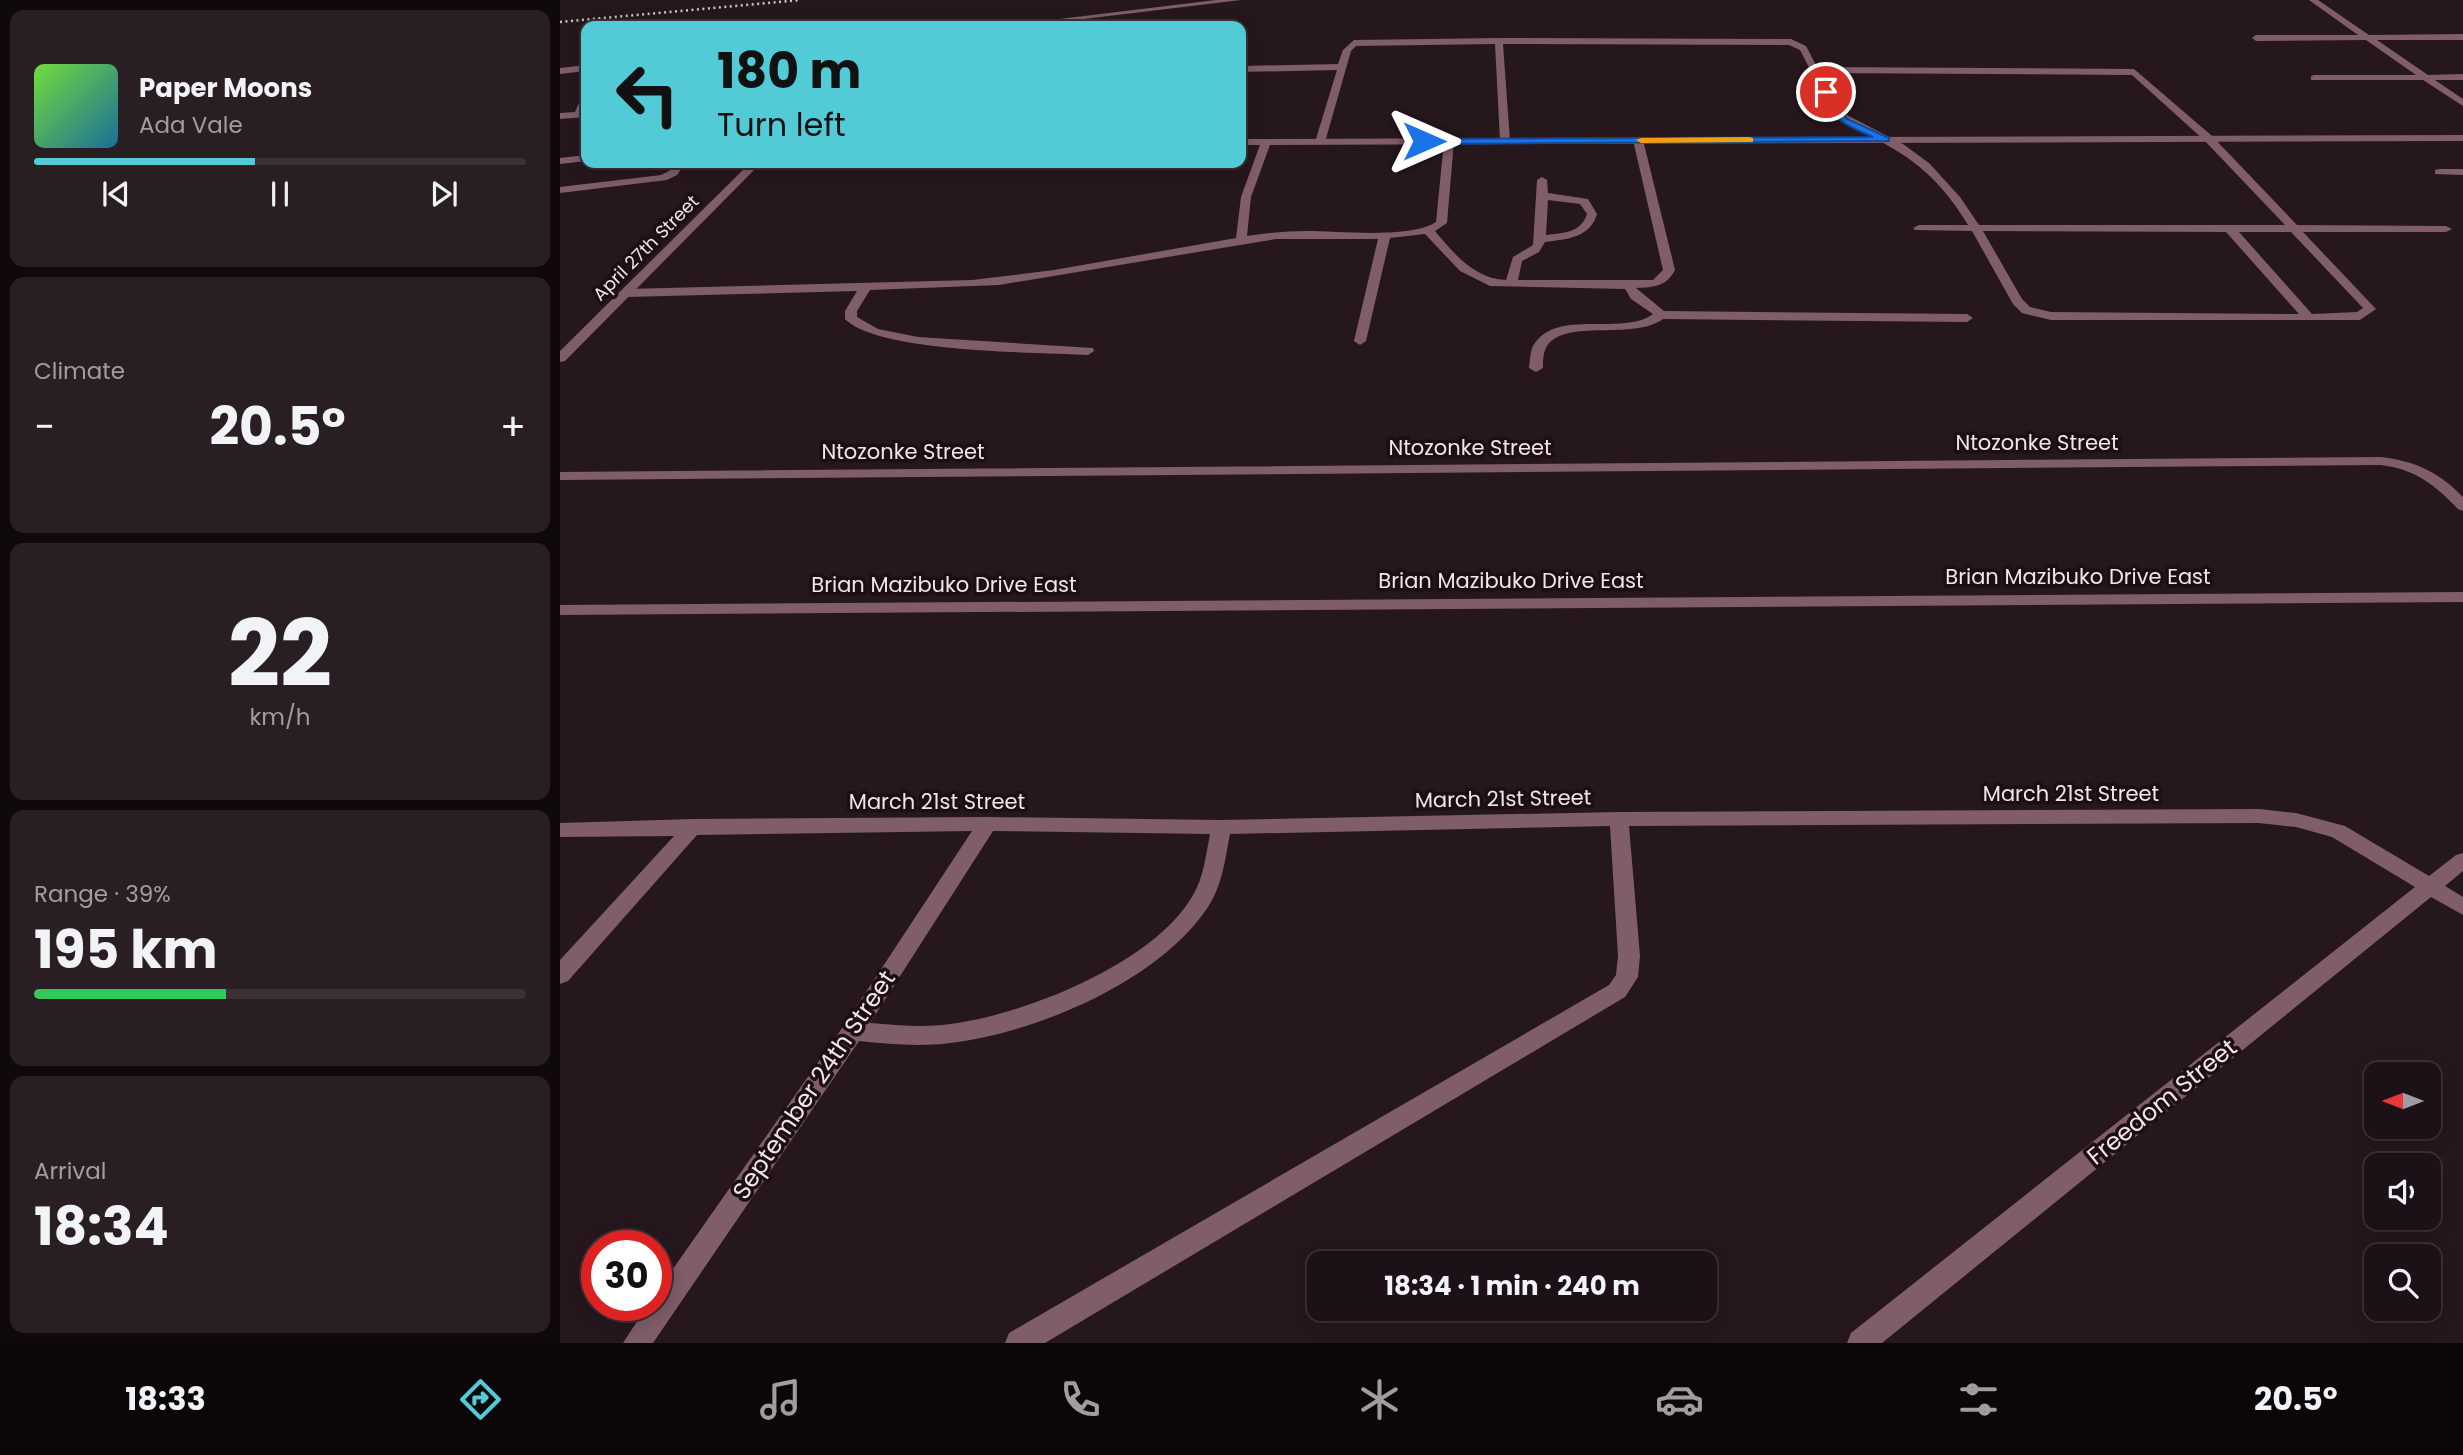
<!DOCTYPE html>
<meta charset="utf-8">
<style>
body{margin:0;font-family:Poppins,sans-serif;background:#291f23;color:#f1f3f6;height:100vh;display:flex;flex-direction:column;font-size:26px;white-space:nowrap}
*{box-sizing:border-box;margin:0}
p{font-size:23px;color:#a09da1}
.icon{flex:none;width:38px;height:38px;fill:none;stroke:currentColor;stroke-width:2;stroke-linecap:round;stroke-linejoin:round}
.map{position:relative;flex:1;overflow:hidden}
.drawer{display:flex;flex-direction:column;gap:10px;padding:10px;background:#0f090c;width:560px}
.drawer>*{flex:none}
.guide{position:absolute;left:21px;top:21px;width:665px;height:147px;border-radius:14px;box-shadow:0 4px 18px #0003,0 0 0 2px #3a3135;background:#52cbd7;color:#111;overflow:hidden}
.needle{width:46px;rotate:270deg}
.fabs{position:absolute;left:1804px;top:1062px;display:grid;gap:14px}
.fabs a{display:grid;place-items:center;width:77px;height:77px;border-radius:14px;background:#1c1116;box-shadow:0 4px 18px #0003,0 0 0 2px #3a3135;font-size:35px}
.speed{position:absolute;left:21px;top:1230px;display:flex;gap:14px;font-size:35px;font-weight:700;text-align:center}
.speed>*{display:grid;place-content:center;width:91px;height:91px;border-radius:50%;background:#1c1116;box-shadow:0 4px 18px #0003,0 0 0 2px #3a3135;line-height:1}
.speed .limit{border:10px solid #d22;background:#fff;color:#111}
.pin{position:absolute;display:grid;place-items:center;width:60px;height:60px;color:#fff;margin:-30px;border:4px solid #fff;border-radius:50%;box-shadow:0 2px 7px #0007}
.me{position:absolute;width:77px;margin:-38px;rotate:90deg;stroke-linejoin:round;filter:drop-shadow(0 0 5px #0008)}
.turn{display:flex;align-items:center;gap:24px;height:147px;padding:0 21px;font-size:32px}
.turn .icon{width:91px;height:91px;stroke-width:2.5}
.turn b{display:block;font-size:49px;line-height:60px}
.big{font-size:52px;font-weight:700;line-height:1.1}
.drawer .card{flex:1;display:flex;flex-direction:column;justify-content:center;gap:10px;min-width:0;padding:0 24px;border-radius:14px;background:#291f23}
.drawer .dial{align-items:center;gap:0}
.dial b{font-size:91px;line-height:1}
.song{display:flex;align-items:center;gap:21px}
.cover{width:84px;height:84px;border-radius:10px;background:linear-gradient(135deg,hsl(100 70% 55%),hsl(200 70% 35%))}
.played{height:7px;border-radius:4px;background:linear-gradient(90deg,#52cbd7 45%,#3a3135 45%)}
.keys{display:flex;justify-content:space-around;direction:ltr}
.heat{display:flex;justify-content:space-between;align-items:center;font-size:38px;direction:ltr}
.charge{height:10px;border-radius:5px;background:linear-gradient(90deg,#34c759 39%,#3a3135 0)}
.trip{position:absolute;left:747px;top:1251px;width:410px;height:70px;border-radius:14px;background:#1c1116;box-shadow:0 4px 18px #0003,0 0 0 2px #3a3135;font-weight:700;line-height:70px;text-align:center}
.tabs{display:flex;height:112px;justify-content:space-around;align-items:center;background:#0b0709;color:#a09da1}
.tabs .icon{width:49px;height:49px}
.tabs .active{color:#52cbd7}
.tabs b{font-size:32px;color:#f1f3f6}
main{display:flex;flex:1;min-height:0}
.map>svg:first-child{display:block}
.lines{fill:none;stroke-linecap:round;stroke-linejoin:round}
.service{fill:#7f5d6a;fill-rule:evenodd}
.minor{fill:#7f5d6a;fill-rule:evenodd}
.tertiary{fill:#7f5d6a;fill-rule:evenodd}
.rail{stroke:#cfc4c8;stroke-width:2.5;stroke-dasharray:2 3.5;stroke-linecap:butt}
.route{fill:#1a73e8;stroke:#114b97;stroke-width:2}
.slow{fill:#f59e0b}
.labels{text-anchor:middle;stroke-width:7;stroke-linejoin:round;paint-order:stroke}
.far-street-label{font-size:18px;fill:#f0e5e9;stroke:#1c0e14}
.street-label{font-size:21px;fill:#f0e5e9;stroke:#1c0e14}
.near-street-label{font-size:24px;fill:#f0e5e9;stroke:#1c0e14}
</style>
<main>
<section class="drawer">
<div class="card">
<div class="song"><i class="cover"></i><div><b>Paper Moons</b><p>Ada Vale</p></div></div>
<div class="played"></div>
<div class="keys"><svg class="icon" aria-label="previous" viewBox="0 0 24 24"><path d="M18 5L8 12l10 7zM5 5v14"/></svg><svg class="icon" aria-label="pause" viewBox="0 0 24 24"><path d="M8 5v14M16 5v14"/></svg><svg class="icon" aria-label="next" viewBox="0 0 24 24"><path d="M6 5l10 7-10 7zM19 5v14"/></svg></div>
</div>
<div class="card"><p>Climate</p>
<div class="heat"><a>−</a><b class="big">20.5°</b><a>+</a></div>
</div>
<div class="card dial"><b>22</b><p>km/h</p></div>
<div class="card"><p>Range · 39%</p><b class="big">195 km</b><div class="charge"></div></div>
<div class="card"><p>Arrival</p><b class="big">18:34</b></div>
</section>
<div class="map">
<svg width="1903" height="1343" viewBox="0 0 1903 1343">
<rect width="100%" height="100%" fill="#26171d"/>
<g class="lines">
<g class="service">
<path d="M939,38L1231,39L1246,46L1257,67L1574,69L1652,136L1737,225L1886,226L1892,229L1886,232H1743L1816,309L1800,320H1491L1462,313L1453,304L1412,231L1355,230L1353,228L1359,225H1408C1373,167 1339,149 1281,122L1274,116L1240,50L1229,45L943,44L950,141L945,144L940,141L935,44L796,46L791,51L765,142L760,145L755,142L777,70L681,72V66L778,64L783,50L794,40ZM1260,73L1572,75L1644,140L1725,225H1419L1400,197L1369,163L1343,144L1281,112ZM1423,231L1666,232L1739,314L1491,312L1470,307L1462,299ZM1679,232H1731L1803,308L1797,312L1752,314Z"/>
<path d="M1078,137L1083,140L1115,270C1106,287 1094,287 1076,288L1104,311L1407,314L1413,318L1407,322L1103,319C1073,341 1006,318 987,346C983,352 983,361 983,368L976,372L969,368C970,361 970,352 973,346C995,307 1062,337 1093,314L1071,299L1065,289L930,286L900,271L865,234L830,238L806,341L800,345L794,341L818,239H716L439,285L310,290L297,311V317L318,329L358,337L533,348L534,351L528,355C475,352 319,353 285,319V311L297,291L66,297L60,293L66,289L412,280L494,270L676,238L681,197L701,142L706,139L711,142L691,197L687,236C707,233 727,231 747,231C779,231 850,239 876,222L884,141L889,138L894,141L887,223L875,231C894,254 915,279 946,280L953,257L973,245L977,180L982,177L987,180L988,193L1028,199L1037,214C1030,238 1007,239 985,242L979,252L962,261L958,280H1093L1103,270L1073,140ZM988,200L1020,204L1027,214C1021,233 1003,233 986,235Z"/>
<polygon points="26,155 26,161 0,164 0,158"/>
<polygon points="115,163 125,163 117,175 107,180 0,193 0,187 101,175 109,171"/>
</g>
<g class="minor">
<polygon points="656,0 681,0 466,26 442,26"/>
<polygon points="1749,0 1758,0 1809,35 1903,34 1903,40 1817,40 1868,75 1903,74 1903,80 1875,80 1903,99 1903,106 1863,80 1751,80 1751,76 1754,75 1856,75 1806,40 1696,41 1692,38 1696,35 1798,35"/>
<polygon points="26,65 26,71 0,74 0,68"/>
<polygon points="26,95 26,117 0,119 0,113 15,112 21,98"/>
<polygon points="1903,135 1903,141 681,145 681,139"/>
<polygon points="190,163 201,163 5,361 0,362 0,351"/>
<polygon points="1879,169 1903,169 1903,175 1875,174 1875,170"/>
<path d="M1821,457C1855,461 1879,472 1903,497V511L1898,509C1875,485 1855,469 1821,465L0,480V472Z"/>
<path d="M1699,809L1736,813L1785,826L1869,876L1896,855L1903,853V871L1885,886L1903,897V915L1871,897L1322,1343H1287L1291,1333L1855,887L1772,837L1736,827L1699,823L1069,826L1080,956L1078,977L1065,997L485,1343H445L449,1333L1049,985L1056,975L1058,956L1050,826L670,834C665,860 662,888 646,910C595,983 475,1033 390,1043C360,1047 329,1044 299,1041L93,1343H63L87,1306H96V1293L285,1024L412,831L137,835L8,981L0,984V960L114,836L0,837V823L134,819L427,817L661,820L1059,812ZM433,831L650,834C646,854 644,877 633,895C595,963 464,1015 390,1024C364,1028 337,1025 310,1023Z"/>
</g>
<polygon class="tertiary" points="1903,592 1903,602 0,615 0,605"/>
<polyline class="rail" points="0,22 240,0"/>
</g>
<path class="route" d="M1266,89L1287,119L1329,138V141L864,144L859,141L864,139L1313,137C1282,123 1277,123 1262,92Z"/>
<polygon class="slow" points="1189,137 1193,138 1193,142 1081,143 1076,140 1081,138"/>
<g class="labels">
<g class="far-street-label">
<text transform="translate(86 248) rotate(-45)" y="6">April 27th Street</text>
</g>
<g class="street-label">
<text x="1477" y="450">Ntozonke Street</text>
<text x="910" y="455">Ntozonke Street</text>
<text x="343" y="459">Ntozonke Street</text>
<text x="1518" y="584">Brian Mazibuko Drive East</text>
<text x="951" y="588">Brian Mazibuko Drive East</text>
<text x="384" y="592">Brian Mazibuko Drive East</text>
<text x="1511" y="801">March 21st Street</text>
<text transform="translate(943 799) rotate(-1)" y="7">March 21st Street</text>
<text x="377" y="809">March 21st Street</text>
</g>
<g class="near-street-label">
<text transform="translate(254 1085) rotate(-56)" y="8">September 24th Street</text>
<text transform="translate(1602 1102) rotate(-39)" y="8">Freedom Street</text>
</g>
</g>
</svg>
<div class="fabs">
<a><svg class="needle" viewBox="-14 -14 28 28"><path d="M0-13l5 13h-10z" fill="#e53935"/><path d="M0 13l5-13h-10z" fill="#a09da1"/></svg></a>
<a><svg class="icon" aria-label="sound" viewBox="0 0 24 24"><path d="M4 9h4l5-4v14l-5-4H4zM17 9q2 3 0 6"/></svg></a>
<a><svg class="icon" aria-label="search" viewBox="0 0 24 24"><circle cx="10" cy="10" r="6"/><path d="M15 15l6 6"/></svg></a>
</div>
<div class="speed"><div class="limit">30</div></div>
<div class="pin" style="left:1266px;top:92px;background:#d93025"><svg class="icon" aria-label="arrive" viewBox="0 0 24 24"><path d="M6 21V4h12l-3 4 3 4H6"/></svg></div>
<svg class="me" style="left:864px;top:141px" viewBox="-20 -20 40 40"><path d="M0-17L14 15 0 8-14 15z" fill="#1a73e8" stroke="#fff" stroke-width="4"/></svg>
<div class="trip">18:34 · 1 min · 240 m</div>
<div class="guide">
<div class="turn"><svg class="icon" aria-label="left" viewBox="0 0 24 24"><path d="M17 20v-9H6M10 6l-5 5 5 5"/></svg><div><b>180 m</b>Turn left</div></div>
</div>
</div>
</main>
<nav class="tabs">
<b>18:33</b>
<svg class="icon active" aria-label="directions" viewBox="0 0 24 24"><path d="M12 3l9 9-9 9-9-9zM9 14v-3h6M13 9l2 2-2 2"/></svg>
<svg class="icon" aria-label="music" viewBox="0 0 24 24"><path d="M9 18V5l10-2v13"/><circle cx="6" cy="18" r="3"/><circle cx="16" cy="16" r="3"/></svg>
<svg class="icon" aria-label="phone" viewBox="0 0 24 24"><path d="M5 4h4l2 5-3 2q2 4 5 5l2-3 5 2v4C11 20 4 13 5 4z"/></svg>
<svg class="icon" aria-label="climate" viewBox="0 0 24 24"><path d="M12 3v18M4 7l16 10M4 17L20 7"/></svg>
<svg class="icon" aria-label="car" viewBox="0 0 24 24"><path d="M5 17H2v-5l4-1 3-4h7l3 4 3 1v5h-3M9 17h6M6 11h13"/><circle cx="7" cy="17" r="2"/><circle cx="17" cy="17" r="2"/></svg>
<svg class="icon" aria-label="filters" viewBox="0 0 24 24"><path d="M4 7h16M4 17h16"/><circle cx="9" cy="7" r="2"/><circle cx="15" cy="17" r="2"/></svg>
<b>20.5°</b>
</nav>
